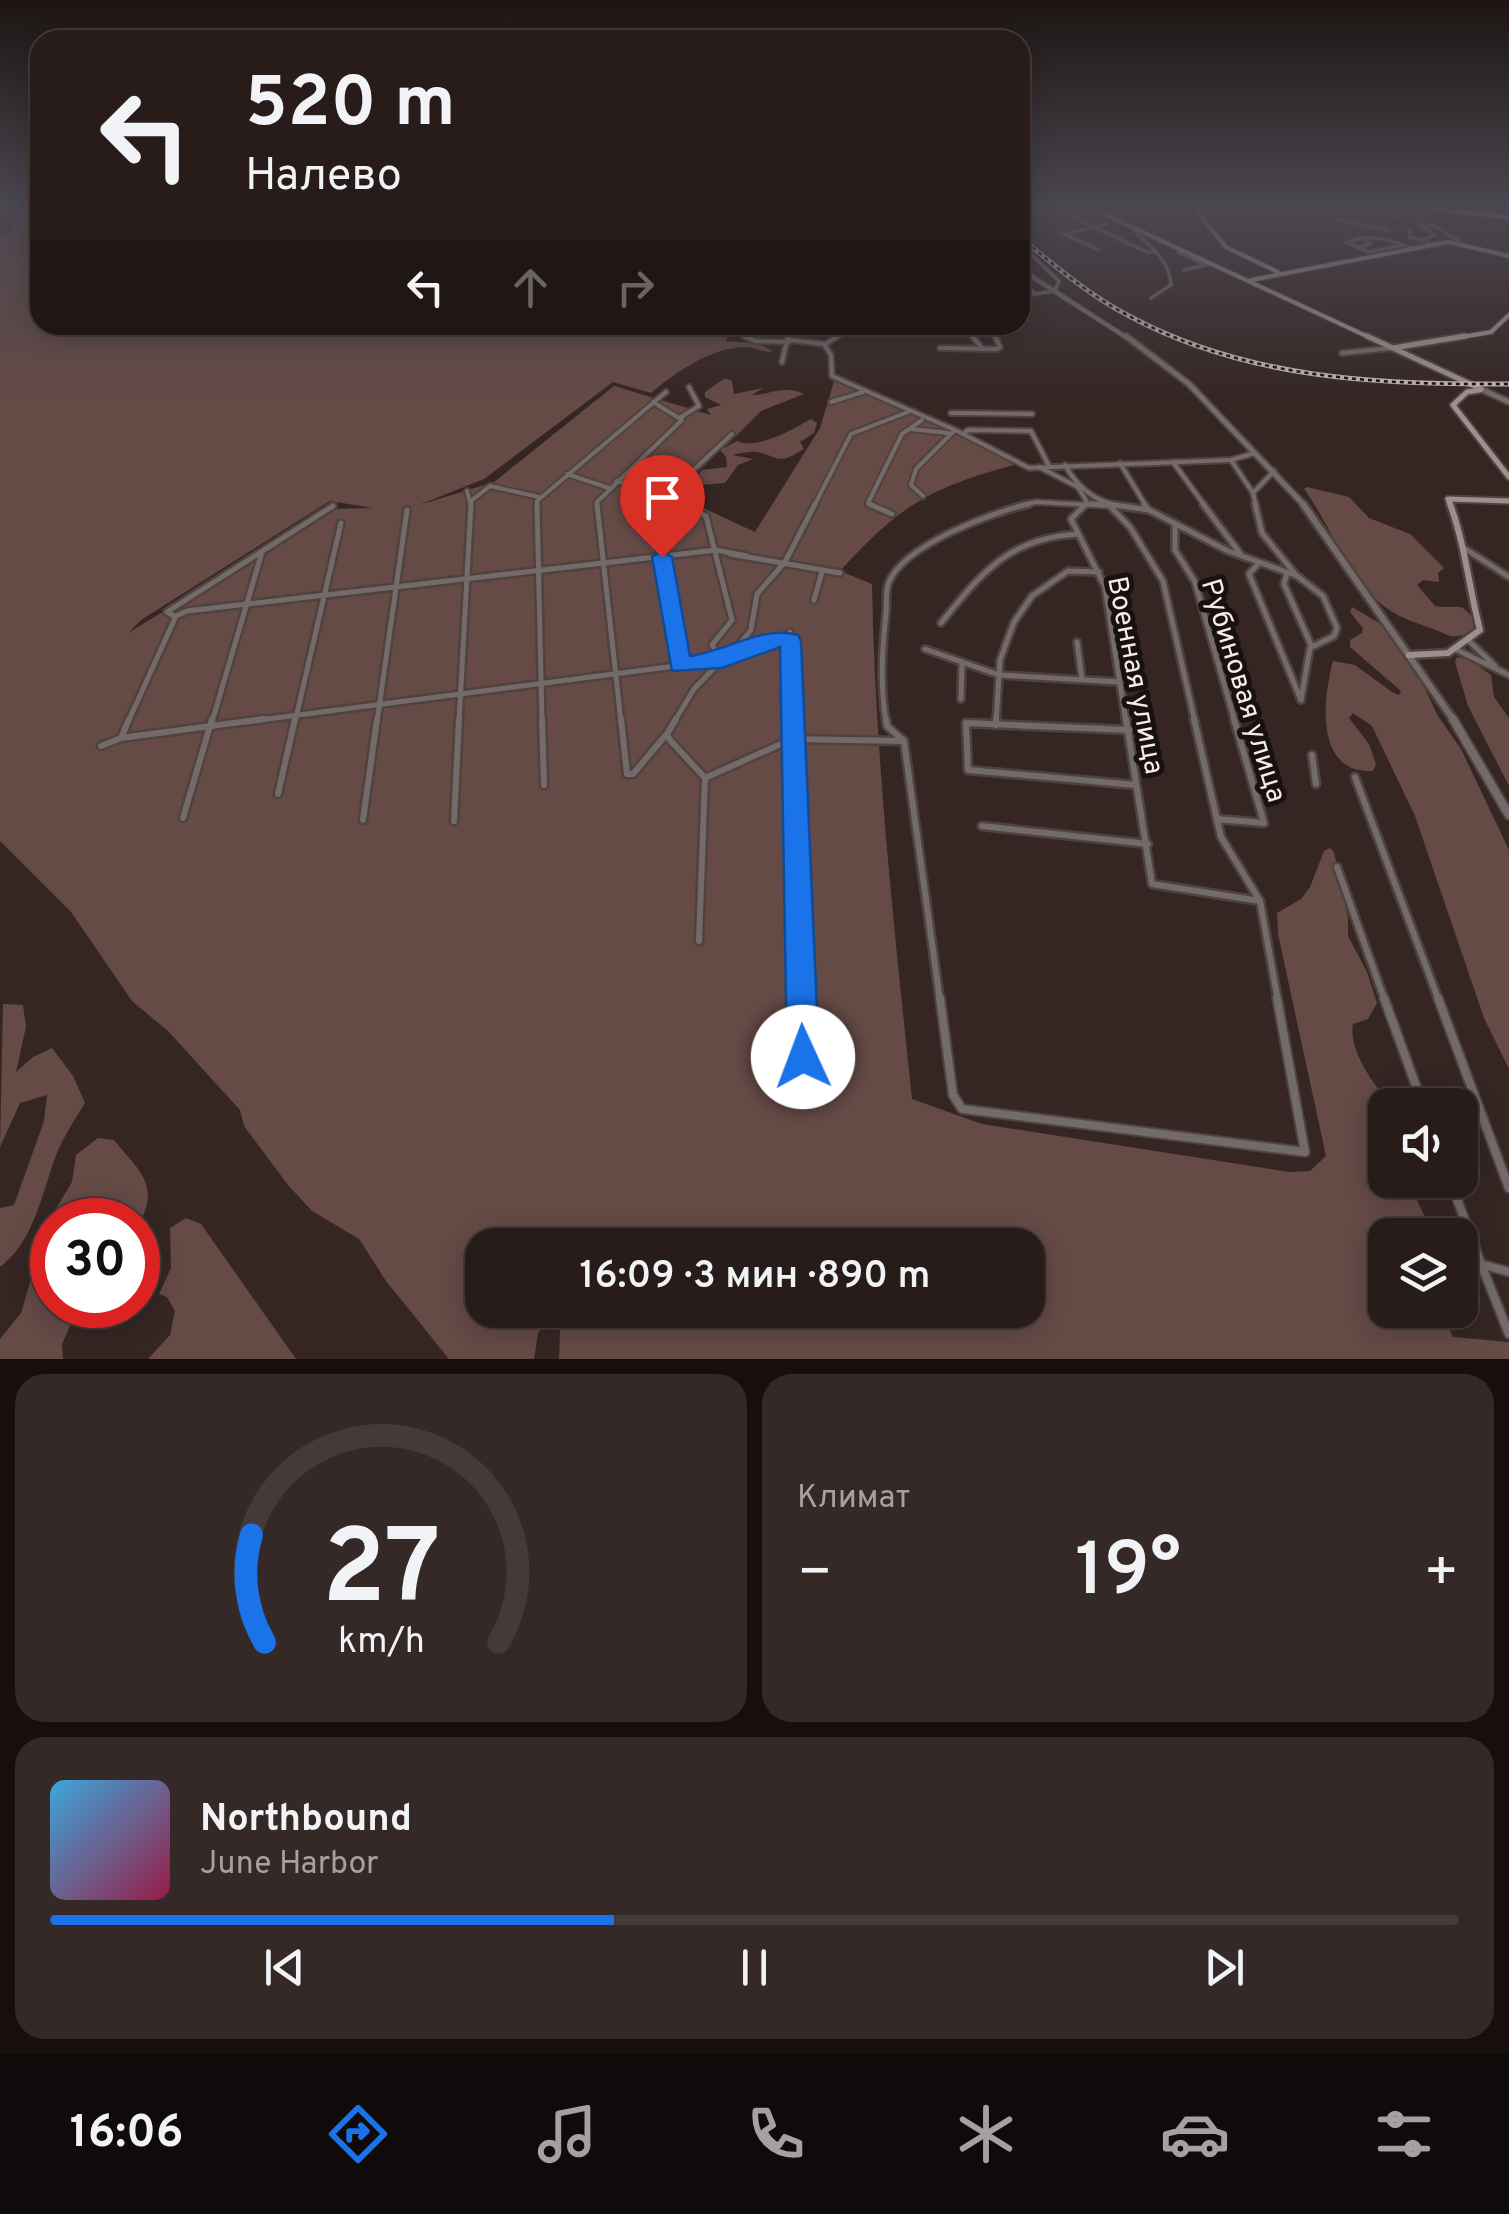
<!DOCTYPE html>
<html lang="ru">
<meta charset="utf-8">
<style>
body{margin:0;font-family:Overpass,sans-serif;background:#342927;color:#f1f3f6;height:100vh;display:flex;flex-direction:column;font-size:38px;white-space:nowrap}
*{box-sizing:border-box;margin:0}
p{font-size:32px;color:#a5a1a2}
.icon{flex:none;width:55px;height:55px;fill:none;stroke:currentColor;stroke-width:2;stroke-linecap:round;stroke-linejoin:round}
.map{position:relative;height:1359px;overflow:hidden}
.side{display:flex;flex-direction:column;gap:15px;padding:15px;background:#160f0e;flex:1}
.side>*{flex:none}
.banner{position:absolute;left:30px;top:30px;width:1000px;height:305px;border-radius:30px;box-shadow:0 5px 25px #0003,0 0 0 2px #443a39;background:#281c1a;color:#f1f3f6;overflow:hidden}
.controls{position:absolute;left:1368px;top:1088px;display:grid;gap:20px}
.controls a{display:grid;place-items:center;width:110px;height:110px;border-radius:20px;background:#281c1a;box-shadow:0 5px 25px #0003,0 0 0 2px #443a39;font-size:50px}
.speed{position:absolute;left:30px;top:1198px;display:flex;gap:20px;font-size:50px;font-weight:700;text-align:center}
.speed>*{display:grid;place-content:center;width:130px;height:130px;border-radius:50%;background:#281c1a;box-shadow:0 5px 25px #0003,0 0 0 2px #443a39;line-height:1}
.speed .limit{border:15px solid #d22;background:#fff;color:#111}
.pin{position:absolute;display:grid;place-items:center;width:85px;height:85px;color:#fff;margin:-102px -42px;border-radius:50% 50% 50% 0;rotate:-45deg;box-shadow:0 0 10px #0007}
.pin .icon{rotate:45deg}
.me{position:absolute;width:110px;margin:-55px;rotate:358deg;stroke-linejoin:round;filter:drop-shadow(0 0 8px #0008)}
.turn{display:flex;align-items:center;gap:35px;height:210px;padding:0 50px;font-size:45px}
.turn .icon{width:130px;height:130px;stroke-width:2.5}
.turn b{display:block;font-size:70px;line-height:85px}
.lanes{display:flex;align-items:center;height:95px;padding:0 50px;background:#0003;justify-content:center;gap:50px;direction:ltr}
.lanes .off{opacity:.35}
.big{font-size:75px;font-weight:600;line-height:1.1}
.side .widget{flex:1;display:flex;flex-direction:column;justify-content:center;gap:15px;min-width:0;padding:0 35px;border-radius:30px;background:#342927}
.side .dial{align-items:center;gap:0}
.dial svg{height:260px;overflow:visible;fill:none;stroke:#443a39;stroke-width:7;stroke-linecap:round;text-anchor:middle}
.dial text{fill:#f1f3f6;stroke:none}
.song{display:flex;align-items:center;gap:30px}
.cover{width:120px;height:120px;border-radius:15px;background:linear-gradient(135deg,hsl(200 70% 55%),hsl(340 70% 35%))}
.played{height:10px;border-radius:5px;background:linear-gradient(90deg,#1a73e8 40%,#443a39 40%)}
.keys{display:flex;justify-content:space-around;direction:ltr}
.heat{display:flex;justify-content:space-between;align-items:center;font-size:55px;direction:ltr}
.side .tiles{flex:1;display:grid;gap:15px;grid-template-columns:1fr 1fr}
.widget:last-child{grid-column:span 2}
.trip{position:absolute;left:465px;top:1228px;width:580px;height:100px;border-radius:30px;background:#281c1a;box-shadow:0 5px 25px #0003,0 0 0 2px #443a39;font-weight:600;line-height:100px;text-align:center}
.menu{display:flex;height:160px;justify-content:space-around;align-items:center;background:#100b0a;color:#a5a1a2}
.menu .icon{width:70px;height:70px}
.menu .on{color:#1a73e8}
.menu b{font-size:45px;color:#f1f3f6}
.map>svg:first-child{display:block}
.green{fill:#654a46;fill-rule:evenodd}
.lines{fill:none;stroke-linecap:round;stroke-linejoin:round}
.minor-far4-casing{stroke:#50423f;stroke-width:5}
.minor-far3-casing{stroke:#50423f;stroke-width:8}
.minor-far2-casing{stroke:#50423f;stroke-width:10}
.minor-far1-casing{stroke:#50423f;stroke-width:11}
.minor-casing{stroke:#50423f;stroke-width:12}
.tertiary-far3-casing{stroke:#50423f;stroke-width:6}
.tertiary-far2-casing{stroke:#50423f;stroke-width:9}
.tertiary-far1-casing{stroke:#50423f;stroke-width:11}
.tertiary-casing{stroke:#50423f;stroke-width:12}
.secondary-far2-casing{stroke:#50423f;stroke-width:6}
.secondary-far1-casing{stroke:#50423f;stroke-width:9}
.secondary-casing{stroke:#50423f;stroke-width:11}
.primary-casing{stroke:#50423f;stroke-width:6}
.minor-far4{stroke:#736b69;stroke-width:2.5}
.minor-far3{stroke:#736b69;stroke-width:4}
.minor-far2{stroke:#736b69;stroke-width:5}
.minor-far1{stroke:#736b69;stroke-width:6}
.minor{stroke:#736b69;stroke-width:8}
.tertiary-far3{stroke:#736b69;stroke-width:4}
.tertiary-far2{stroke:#736b69;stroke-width:5}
.tertiary-far1{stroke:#736b69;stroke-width:6}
.tertiary{stroke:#736b69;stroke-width:8}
.secondary-far2{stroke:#9d8f8d;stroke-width:4}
.secondary-far1{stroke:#9d8f8d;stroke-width:5}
.secondary{stroke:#9d8f8d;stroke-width:6}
.primary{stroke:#bdaca9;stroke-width:4}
.tram{stroke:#c2b5b4;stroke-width:2.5}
.rail-casing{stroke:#c2b5b4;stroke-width:5}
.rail{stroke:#181110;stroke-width:2.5;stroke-dasharray:4;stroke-linecap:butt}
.route{fill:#1a73e8;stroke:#114b97;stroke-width:2.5}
.labels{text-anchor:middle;stroke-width:10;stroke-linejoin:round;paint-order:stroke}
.street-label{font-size:28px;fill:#f7eceb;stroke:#181110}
</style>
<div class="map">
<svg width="1509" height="1359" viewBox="0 0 1509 1359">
<rect width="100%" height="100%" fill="#352623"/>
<g class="green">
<path d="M21,208H40V325H741V330L728,335L726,341L757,343L773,351C763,354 755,346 744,347C710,348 676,372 651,393L613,382L484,479L419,505L494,482L614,386L711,415L707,409L721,405L705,397V392L725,378L732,381L734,394L763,388L752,395C771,395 783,384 804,394L761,411L724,448L737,441C758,450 791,430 811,419L817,423L814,433L800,442L804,449C776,466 781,457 757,452C750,451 739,454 732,455L753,459L738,465L725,483L700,485L696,477L702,470L727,467L726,457L720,450L675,495L755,532L820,428L835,378L950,429L1014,465C927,489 901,505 840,571L872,584C875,756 894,928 912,1099L982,1124L1289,1172L1310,1171L1326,1156L1278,934L1277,913L1301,899L1310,887L1324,851L1330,848L1334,852L1348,918V936L1367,972L1377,1003L1368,1019L1353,1024C1348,1049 1375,1089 1393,1105H1385V1180H1408L1427,1222L1429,1235H1385V1310H1440L1453,1337L1509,1342V1359H559L560,1329L549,1321L538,1333L534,1359H449L386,1281L359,1239L312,1211L288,1185L244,1126L240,1110L168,1031L132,1001L71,912L0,841V235L7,234L22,214L12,212ZM330,501L372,508L332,509L128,633L141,620ZM482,1245H1028V1310H482Z"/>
<path d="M1307,487L1349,497L1369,518L1410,534L1444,568L1438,573L1439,582L1423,580L1417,585L1435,606C1457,610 1463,598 1476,625C1468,634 1462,637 1450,636C1429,626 1403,621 1385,607C1347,577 1331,526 1304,489Z"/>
<path d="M1352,607L1386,627L1415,668L1438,716L1461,749L1509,850V1069L1484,1018L1415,816L1372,726L1353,713L1349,718L1369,744L1376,764L1373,771C1314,774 1323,698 1333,661L1355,665L1392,692L1399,695L1401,691L1350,647V640L1362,633L1363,628L1350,612Z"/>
<polygon points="1457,657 1469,659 1491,675 1494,697 1509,718 1509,786 1468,706 1455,662"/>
<path d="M3,1004L23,1005L26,1027L16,1072L33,1057L52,1048L73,1076L85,1103C75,1119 64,1136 57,1153C42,1191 35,1241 0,1267V1208L14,1205L44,1121L47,1095L20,1103L0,1147Z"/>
<path d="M98,1138L114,1140C140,1172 161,1185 138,1226V1220H52V1305H138V1288L143,1287L149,1292L146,1304L70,1326L62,1344L63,1359H0V1339L21,1313L48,1222L72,1182L76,1155Z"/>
<polygon points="186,1218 201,1224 296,1359 148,1359 170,1335 175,1311 167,1297 159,1294 171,1268 170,1228"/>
</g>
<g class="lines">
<defs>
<g id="minor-far4">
<polyline points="22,208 13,212 40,215"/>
<polyline points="1337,208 1336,220 1388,230"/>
<polyline points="1099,211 1072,217 1149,253 1155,250"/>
<polyline points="1370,212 1398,216"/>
<polyline points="1419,224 1435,226 1462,243"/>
<polyline points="1419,224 1434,235 1423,240 1432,245"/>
<path d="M1130,226C1147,246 1169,256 1171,285L1151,298"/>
<polyline points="1409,229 1410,237 1423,241"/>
<polyline points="1064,234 1108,224"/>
<polyline points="1067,235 1099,250"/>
<polyline points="1020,244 1059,281 1055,291 1020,296"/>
<path d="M1404,245L1368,252L1346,242C1370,234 1389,239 1412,248"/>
<polyline points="1358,247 1371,244 1360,237"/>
<polyline points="1178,252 1206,265"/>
<polyline points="1184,270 1206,265"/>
<polyline points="1020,283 1034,292"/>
<polyline points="717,325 750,339"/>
<polyline points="963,325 974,339"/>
<polyline points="989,325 996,339"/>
<polyline points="787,339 790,325"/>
<polyline points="836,339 841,325"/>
</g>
<g id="minor-far3">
<polyline points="744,336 755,341 789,342"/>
<polyline points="972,336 983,349"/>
<polyline points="790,340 824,344 831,355 832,376 957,431 1029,468 1231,460 1255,453"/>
<polyline points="826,344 838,336"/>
<polyline points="940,348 997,349 1000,347 995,336"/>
<polyline points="1342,353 1392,348"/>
<polyline points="782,362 788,336"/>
<polyline points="831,402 863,392"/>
<polyline points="951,413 1032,414"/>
<polyline points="681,417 699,406 689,387"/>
<polyline points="911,429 948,433"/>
<polyline points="963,434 968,430 1031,431 1049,466"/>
<polyline points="1231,460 1253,493 1256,506"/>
<polyline points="1173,462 1205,506"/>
<polyline points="1120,463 1146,506"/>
<path d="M1065,465C1078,488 1095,502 1122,506"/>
<polyline points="1039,467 1078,487 1087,502 1083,506"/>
<polyline points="567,474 609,488"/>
<polyline points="616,481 657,492 686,506"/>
<polyline points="467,491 471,506"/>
<polyline points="1253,493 1274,471"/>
<polyline points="923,496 911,485 916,469 954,431"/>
<polyline points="471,501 490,486 539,497"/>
<polyline points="537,506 537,501 666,392"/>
<polyline points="597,506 597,502 682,420 653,402"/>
<polyline points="655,506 732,434"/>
<polyline points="814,506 851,434 908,412"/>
<polyline points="875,506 868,503 902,434 922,420"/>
<polyline points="1018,506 1036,502 1110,506"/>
</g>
<g id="minor-far2">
<polyline points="537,504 542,722"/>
<polyline points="597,504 621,722"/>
<polyline points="658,504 654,507 680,665"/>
<polyline points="869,504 892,514"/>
<polyline points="1086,504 1071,519 1105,587 1126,722"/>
<polyline points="1091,504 1108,504 1130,527 1163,581 1195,722"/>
<polyline points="1107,504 1149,510 1228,551 1295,575"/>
<polyline points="1144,504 1147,508"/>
<polyline points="1203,504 1242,556"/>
<polyline points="1255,504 1262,533 1296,575 1323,596 1337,628 1334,636 1310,648 1301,700"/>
<polyline points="1175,526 1175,550 1195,582 1235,722"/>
<polyline points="1464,548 1509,577"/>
<polyline points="730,554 840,573"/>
<polyline points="1259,563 1249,574 1301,700"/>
<polyline points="1287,573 1284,584 1312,647"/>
<polyline points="814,600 822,572"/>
<polyline points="174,616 167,612 333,506"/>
<path d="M941,623C982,572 1009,538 1078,534"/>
<polyline points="790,632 793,722"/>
<polyline points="1468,640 1495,666"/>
<polyline points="1077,642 1082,679"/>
<polyline points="925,649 999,675 1120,682"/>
<polyline points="1455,649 1509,675"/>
<polyline points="733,652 751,630 757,594 785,562 815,504"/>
<polyline points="961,699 962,664"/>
<polyline points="128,722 176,616 187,611 716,550 747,556"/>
<polyline points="212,722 262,552"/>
<polyline points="245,722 722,660 772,638 790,641"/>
<polyline points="295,722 341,523"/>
<polyline points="377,722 407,510"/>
<polyline points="459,722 471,504"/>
<polyline points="674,722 694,689 722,660 712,645 732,620 706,516 681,504"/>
<path d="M886,722C880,684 882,652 886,613C887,604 885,590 889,582C904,545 993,512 1029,504"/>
<polyline points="996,722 1000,660 1014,622 1032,596 1068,571 1099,572"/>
</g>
<g id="minor-far1">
<polyline points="542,719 544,785"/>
<polyline points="621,719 627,774 633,774 665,736"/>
<polyline points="676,719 667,734 670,740 705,778 699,941"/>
<polyline points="793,719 801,1001"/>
<polyline points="886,719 887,726 904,741 940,1001"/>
<polyline points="1126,719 1152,884 1260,901"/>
<polyline points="1194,719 1221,837 1260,901 1278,1001"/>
<polyline points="996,725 996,719"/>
<polyline points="1130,730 966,723 968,770 1136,785"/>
<polyline points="121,738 129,719"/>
<polyline points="101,746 121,738 264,719"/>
<polyline points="1312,755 1316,784"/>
<polyline points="1355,777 1439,1001"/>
<polyline points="705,778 792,739 903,741"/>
<polyline points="278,794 295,719"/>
<polyline points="183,818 212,719"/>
<polyline points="1217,819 1264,823 1234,719"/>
<polyline points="363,820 377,719"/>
<polyline points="454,821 459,719"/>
<polyline points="982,826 1148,844"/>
<polyline points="1337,867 1385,1001"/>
</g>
<g id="minor">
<polyline points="801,998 803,1057"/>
<polyline points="940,998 953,1095 962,1109 1305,1152 1277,998"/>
<polyline points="1384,998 1423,1105"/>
<polyline points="1438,998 1509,1188"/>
<polyline points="1450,1180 1481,1264 1509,1272"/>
<polyline points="1481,1264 1509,1334"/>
</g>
<polyline id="tertiary-far3" points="1020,269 1129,339"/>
<g id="tertiary-far2">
<polyline points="1126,336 1189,384 1305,506"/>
<polyline points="1481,389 1509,402"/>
</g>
<polyline id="tertiary-far1" points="1303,504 1455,722"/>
<polyline id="tertiary" points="1453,719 1509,815"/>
<g id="secondary-far2">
<polyline points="1091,208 1373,339"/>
<polyline points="1194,208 1226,247 1278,272"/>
<polyline points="1251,280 1448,242 1509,256"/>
<polyline points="1450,339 1491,332 1509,315"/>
</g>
<g id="secondary-far1">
<polyline points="1367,336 1481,389"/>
<polyline points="1393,348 1465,336"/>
<polyline points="1480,390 1467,392 1453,405 1509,477"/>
<polyline points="1451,506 1448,499 1509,501"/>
</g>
<path id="secondary" d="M1409,655L1448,653L1480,630C1469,588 1465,544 1450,504"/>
<polyline id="primary" points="1421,208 1509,217"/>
</defs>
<use href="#minor-far4" class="minor-far4-casing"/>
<use href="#minor-far3" class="minor-far3-casing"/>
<use href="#minor-far2" class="minor-far2-casing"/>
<use href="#minor-far1" class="minor-far1-casing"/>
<use href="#minor" class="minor-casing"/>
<use href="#tertiary-far3" class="tertiary-far3-casing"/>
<use href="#tertiary-far2" class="tertiary-far2-casing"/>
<use href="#tertiary-far1" class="tertiary-far1-casing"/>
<use href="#tertiary" class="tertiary-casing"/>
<use href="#secondary-far2" class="secondary-far2-casing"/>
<use href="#secondary-far1" class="secondary-far1-casing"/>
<use href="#secondary" class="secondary-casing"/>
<use href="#primary" class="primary-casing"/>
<use href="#minor-far4" class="minor-far4"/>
<use href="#minor-far3" class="minor-far3"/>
<use href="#minor-far2" class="minor-far2"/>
<use href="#minor-far1" class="minor-far1"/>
<use href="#minor" class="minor"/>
<use href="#tertiary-far3" class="tertiary-far3"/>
<use href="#tertiary-far2" class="tertiary-far2"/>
<use href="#tertiary-far1" class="tertiary-far1"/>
<use href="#tertiary" class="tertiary"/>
<use href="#secondary-far2" class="secondary-far2"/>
<use href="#secondary-far1" class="secondary-far1"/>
<use href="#secondary" class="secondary"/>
<use href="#primary" class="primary"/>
<polyline class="tram" points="1432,208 1509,216"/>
<defs>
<path id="rail" d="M1020,237C1055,266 1090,296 1131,317C1248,379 1379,385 1509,384"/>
</defs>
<use href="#rail" class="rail-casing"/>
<use href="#rail" class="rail"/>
</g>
<linearGradient id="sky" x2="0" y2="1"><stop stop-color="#1d1513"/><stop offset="0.52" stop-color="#4b4750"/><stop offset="1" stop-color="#4b4750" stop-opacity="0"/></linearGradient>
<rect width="1509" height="398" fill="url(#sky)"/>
<path class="route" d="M662,551L672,557L690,656C727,651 762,625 798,635L801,641L819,1057L815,1069L803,1073L792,1069L787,1057L780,647L722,668L672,671L652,557Z"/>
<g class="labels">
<g class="street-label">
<text transform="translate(1137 675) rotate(79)" y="10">Военная улица</text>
<text transform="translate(1245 690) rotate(73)" y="10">Рубиновая улица</text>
</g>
</g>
</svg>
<div class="controls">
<a><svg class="icon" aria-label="sound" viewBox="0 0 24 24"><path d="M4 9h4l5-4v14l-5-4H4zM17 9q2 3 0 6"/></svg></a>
<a><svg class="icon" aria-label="layers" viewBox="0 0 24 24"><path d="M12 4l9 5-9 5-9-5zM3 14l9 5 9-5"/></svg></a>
</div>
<div class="speed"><div class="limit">30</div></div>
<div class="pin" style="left:662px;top:557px;background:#d93025"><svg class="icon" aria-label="arrive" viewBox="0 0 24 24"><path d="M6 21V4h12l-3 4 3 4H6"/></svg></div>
<svg class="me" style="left:803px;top:1057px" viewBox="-20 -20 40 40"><circle r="19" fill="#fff"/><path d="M0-13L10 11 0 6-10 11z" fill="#1a73e8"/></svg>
<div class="trip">16:09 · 3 мин · 890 m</div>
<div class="banner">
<div class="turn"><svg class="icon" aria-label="left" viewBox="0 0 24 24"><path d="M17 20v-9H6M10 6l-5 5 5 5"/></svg><div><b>520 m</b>Налево</div></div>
<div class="lanes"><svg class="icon" aria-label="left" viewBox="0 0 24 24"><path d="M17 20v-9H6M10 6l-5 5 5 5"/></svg><svg class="icon off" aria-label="ahead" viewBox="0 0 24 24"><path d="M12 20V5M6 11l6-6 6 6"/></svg><svg class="icon off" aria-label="right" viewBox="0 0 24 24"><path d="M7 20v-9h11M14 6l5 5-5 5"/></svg></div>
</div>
</div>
<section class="side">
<div class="tiles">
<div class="widget dial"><svg viewBox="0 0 100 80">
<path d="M14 69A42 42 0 1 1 86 69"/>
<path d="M14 69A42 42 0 0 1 10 36" stroke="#1a73e8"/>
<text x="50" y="56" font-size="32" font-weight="700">27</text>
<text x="50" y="72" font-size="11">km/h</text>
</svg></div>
<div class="widget"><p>Климат</p>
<div class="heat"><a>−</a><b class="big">19°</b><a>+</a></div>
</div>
<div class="widget">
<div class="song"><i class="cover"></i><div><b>Northbound</b><p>June Harbor</p></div></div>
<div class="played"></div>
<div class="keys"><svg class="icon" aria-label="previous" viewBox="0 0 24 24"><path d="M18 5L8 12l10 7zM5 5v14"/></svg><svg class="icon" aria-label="pause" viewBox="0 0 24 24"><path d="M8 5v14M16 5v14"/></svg><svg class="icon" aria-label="next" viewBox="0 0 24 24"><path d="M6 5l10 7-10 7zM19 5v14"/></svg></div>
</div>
</div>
</section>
<nav class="menu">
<b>16:06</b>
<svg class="icon on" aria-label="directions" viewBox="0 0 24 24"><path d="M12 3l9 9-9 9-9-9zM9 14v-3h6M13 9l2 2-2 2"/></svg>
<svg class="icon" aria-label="music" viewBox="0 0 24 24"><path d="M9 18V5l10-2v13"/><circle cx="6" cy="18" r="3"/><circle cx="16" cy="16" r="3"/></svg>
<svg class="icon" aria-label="phone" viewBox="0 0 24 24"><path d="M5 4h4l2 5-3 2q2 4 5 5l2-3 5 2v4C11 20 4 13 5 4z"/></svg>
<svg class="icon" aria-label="climate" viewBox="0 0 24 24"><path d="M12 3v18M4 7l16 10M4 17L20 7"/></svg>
<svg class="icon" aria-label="car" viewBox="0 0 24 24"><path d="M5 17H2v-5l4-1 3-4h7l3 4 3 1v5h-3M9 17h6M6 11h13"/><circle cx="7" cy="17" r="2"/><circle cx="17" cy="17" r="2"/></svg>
<svg class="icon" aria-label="filters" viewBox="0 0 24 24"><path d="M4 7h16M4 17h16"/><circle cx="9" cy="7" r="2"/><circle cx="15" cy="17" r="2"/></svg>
</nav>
